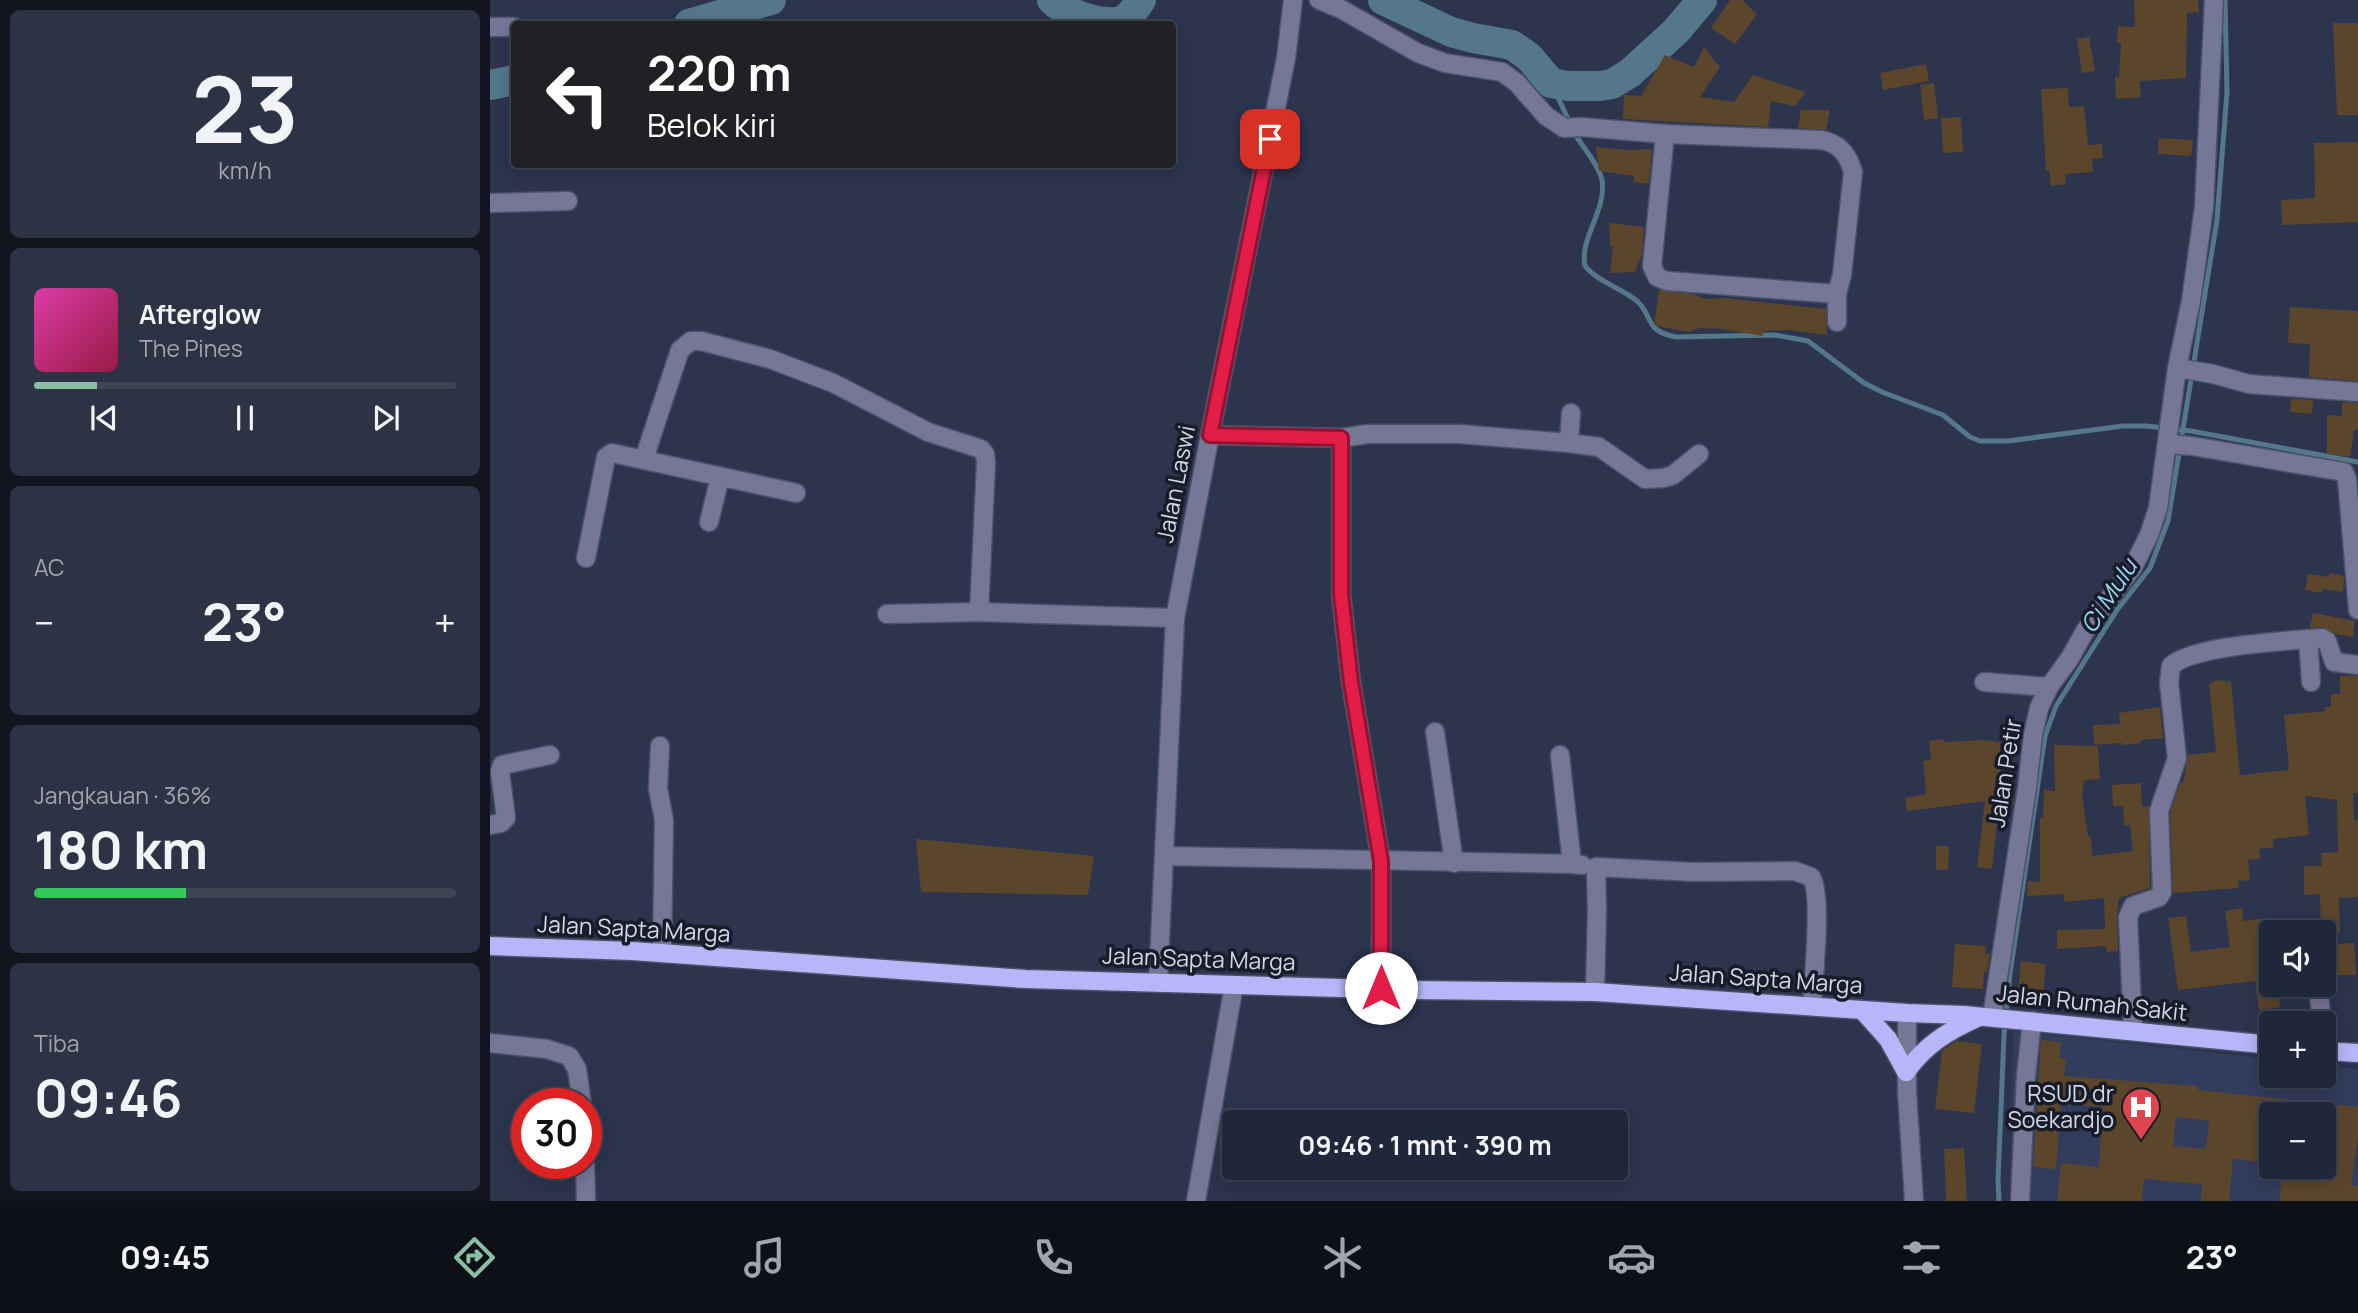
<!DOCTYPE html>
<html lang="id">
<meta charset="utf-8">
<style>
body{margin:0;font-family:Manrope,sans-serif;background:#2d3345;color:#f1f3f6;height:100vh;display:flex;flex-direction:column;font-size:26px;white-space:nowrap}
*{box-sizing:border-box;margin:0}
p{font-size:23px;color:#a2a5af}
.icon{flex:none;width:38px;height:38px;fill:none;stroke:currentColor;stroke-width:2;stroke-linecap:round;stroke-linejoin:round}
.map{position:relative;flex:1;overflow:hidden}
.side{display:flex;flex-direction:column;gap:10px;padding:10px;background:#121520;width:490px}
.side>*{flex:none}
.guide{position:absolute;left:21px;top:21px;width:665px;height:147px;border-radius:7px;box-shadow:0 4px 18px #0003,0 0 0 2px #3e4454;background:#202124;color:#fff;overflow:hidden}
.controls{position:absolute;left:1769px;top:920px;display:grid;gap:14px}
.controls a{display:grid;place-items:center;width:77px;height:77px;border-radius:7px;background:#21273a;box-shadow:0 4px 18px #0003,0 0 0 2px #3e4454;font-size:35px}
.speed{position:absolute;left:21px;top:1088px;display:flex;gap:14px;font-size:35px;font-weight:700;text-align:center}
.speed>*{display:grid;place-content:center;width:91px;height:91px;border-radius:50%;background:#21273a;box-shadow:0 4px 18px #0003,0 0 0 2px #3e4454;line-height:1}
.speed .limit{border:10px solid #d22;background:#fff;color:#111}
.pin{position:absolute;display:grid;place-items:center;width:60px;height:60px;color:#fff;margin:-30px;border-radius:14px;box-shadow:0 4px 10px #0006}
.me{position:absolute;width:77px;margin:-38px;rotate:0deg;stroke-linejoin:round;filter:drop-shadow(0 0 5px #0008)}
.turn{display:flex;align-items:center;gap:24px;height:147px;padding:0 21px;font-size:32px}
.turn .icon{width:91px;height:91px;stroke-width:2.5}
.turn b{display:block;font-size:49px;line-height:60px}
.big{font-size:52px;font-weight:700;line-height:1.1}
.side .card{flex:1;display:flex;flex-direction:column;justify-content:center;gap:10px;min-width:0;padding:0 24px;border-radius:10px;background:#2d3345}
.side .dial{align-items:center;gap:0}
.dial b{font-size:91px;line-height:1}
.song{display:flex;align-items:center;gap:21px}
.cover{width:84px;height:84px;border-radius:10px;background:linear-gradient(135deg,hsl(320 70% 55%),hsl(340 70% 35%))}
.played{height:7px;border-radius:4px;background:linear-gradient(90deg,#8abfa5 15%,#3e4454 15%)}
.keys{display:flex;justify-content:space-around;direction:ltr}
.heat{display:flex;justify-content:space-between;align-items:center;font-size:38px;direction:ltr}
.charge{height:10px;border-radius:5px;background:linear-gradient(90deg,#34c759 36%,#3e4454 0)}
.trip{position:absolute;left:732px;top:1110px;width:406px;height:70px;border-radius:7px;background:#21273a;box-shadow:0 4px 18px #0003,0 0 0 2px #3e4454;font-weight:700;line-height:70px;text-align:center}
.tab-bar{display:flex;height:112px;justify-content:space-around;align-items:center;background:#0d1017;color:#a2a5af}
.tab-bar .icon{width:49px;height:49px}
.tab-bar .active{color:#8abfa5}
.tab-bar b{font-size:32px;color:#f1f3f6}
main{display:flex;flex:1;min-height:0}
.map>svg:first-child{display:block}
.built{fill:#323c5c;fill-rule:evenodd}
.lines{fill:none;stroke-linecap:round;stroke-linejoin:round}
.stream{stroke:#54788a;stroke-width:5}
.river{stroke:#54788a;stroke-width:30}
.building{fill:#5b462c;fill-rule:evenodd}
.minor-casing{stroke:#4a526a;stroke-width:21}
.major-casing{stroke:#4a526a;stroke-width:21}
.minor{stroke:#767697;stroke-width:18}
.major{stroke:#b7b6f8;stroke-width:18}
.route-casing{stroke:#92132f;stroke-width:18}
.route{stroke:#e11d48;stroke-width:12}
.labels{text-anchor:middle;stroke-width:7;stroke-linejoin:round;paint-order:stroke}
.street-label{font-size:23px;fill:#d2d8e9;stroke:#181c28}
.poi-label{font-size:23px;fill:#d2d8e9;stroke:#181c28;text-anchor:end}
.water-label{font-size:24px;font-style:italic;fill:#97d8f8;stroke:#181c28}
</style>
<main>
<section class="side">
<div class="card dial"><b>23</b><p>km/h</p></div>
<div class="card">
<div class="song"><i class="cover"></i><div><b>Afterglow</b><p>The Pines</p></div></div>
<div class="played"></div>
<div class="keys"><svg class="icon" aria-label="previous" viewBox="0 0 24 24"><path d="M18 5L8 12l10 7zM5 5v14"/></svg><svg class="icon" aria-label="pause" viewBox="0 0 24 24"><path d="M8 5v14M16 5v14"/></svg><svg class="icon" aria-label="next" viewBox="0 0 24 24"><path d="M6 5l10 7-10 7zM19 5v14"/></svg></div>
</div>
<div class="card"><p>AC</p>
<div class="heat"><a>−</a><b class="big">23°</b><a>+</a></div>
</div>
<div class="card"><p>Jangkauan · 36%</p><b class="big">180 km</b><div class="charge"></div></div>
<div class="card"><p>Tiba</p><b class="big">09:46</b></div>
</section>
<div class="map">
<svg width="1868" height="1201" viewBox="0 0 1868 1201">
<rect width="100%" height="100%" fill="#2c344e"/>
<path class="built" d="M1523,1031L1781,1059L1782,1076H1834V1065L1868,1069V1201H1520ZM1782,1115H1834V1167H1782Z"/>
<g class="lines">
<g class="stream">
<polyline points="1061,83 1080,123"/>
<path d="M1084,132C1092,147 1108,163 1112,180C1117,210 1089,239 1095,266C1108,282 1131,288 1147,301C1164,317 1154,331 1186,337L1285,335L1318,341L1374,383L1392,392L1453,415L1480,437L1490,441H1518L1633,426H1656L1701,431L1868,462"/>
<polyline points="1509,1201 1508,1180 1514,1035 1520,974 1555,736 1566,706 1627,610 1660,568 1678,521 1727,220 1737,92 1735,0"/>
</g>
<g class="river">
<path d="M562,0C574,13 609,24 626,22C638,21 645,9 651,0"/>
<polyline points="893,0 961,32 983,38 1022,45 1039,57 1061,83 1078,86 1110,86 1122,84 1140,73 1186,31 1212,0"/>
<polyline points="199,24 281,0"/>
<polyline points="0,85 24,80"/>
</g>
</g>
<g class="building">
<polygon points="1240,0 1252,0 1267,14 1245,44 1221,28"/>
<polygon points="1644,0 1708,0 1709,12 1697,13 1696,78 1650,81 1651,97 1626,99 1625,77 1629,77 1631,43 1627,43 1628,26 1645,27"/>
<polygon points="1843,23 1868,23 1868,115 1847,115"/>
<polygon points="1599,37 1605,71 1592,73 1587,39"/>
<polygon points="1214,47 1230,67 1210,97 1244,102 1263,75 1316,92 1305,106 1281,101 1278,127 1133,119 1134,95 1151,96 1175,55 1204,67"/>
<polygon points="1436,64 1439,81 1393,90 1390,73"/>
<polygon points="1444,83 1448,118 1434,120 1430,85"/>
<polygon points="1578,88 1579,107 1594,106 1598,145 1612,144 1613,158 1602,159 1603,172 1575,174 1576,184 1561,186 1559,170 1556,170 1551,89"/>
<polygon points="1311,110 1340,110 1336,130 1308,128"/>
<polygon points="1471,117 1473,152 1453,153 1451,118"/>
<polygon points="1669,138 1703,140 1701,156 1668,154"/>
<polygon points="1868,142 1868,222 1792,225 1791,200 1825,198 1824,143"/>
<polygon points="1106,147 1138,150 1162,149 1159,184 1144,182 1144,176 1109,171"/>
<polygon points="1119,223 1154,227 1152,254 1145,272 1120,273 1123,246 1120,246"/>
<polygon points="1169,290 1203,294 1215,299 1235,298 1336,309 1337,335 1299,330 1273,331 1273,336 1231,329 1210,328 1198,332 1164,325"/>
<polygon points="1800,307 1868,311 1868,381 1819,377 1820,344 1798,343"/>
<polygon points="1801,399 1823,400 1822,414 1800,412"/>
<polygon points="1852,402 1868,403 1868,430 1864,430 1860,457 1837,454 1837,415 1852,416"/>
<polygon points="1839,573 1854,576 1853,592 1832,589 1832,593 1815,590 1818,574 1839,577"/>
<polygon points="1823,613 1865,621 1863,637 1845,634 1832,627 1820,628"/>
<polygon points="1850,676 1868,676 1868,793 1863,793 1864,821 1868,820 1868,897 1849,898 1850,933 1831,933 1830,894 1814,895 1814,866 1832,866 1831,853 1848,852 1847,800 1815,796 1819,835 1783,839 1784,847 1769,849 1770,859 1758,860 1760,880 1748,881 1749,888 1683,893 1680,813 1690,783 1693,783 1698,755 1726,752 1719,684 1728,680 1741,682 1750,775 1799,770 1794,715 1835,711 1835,707 1841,707 1841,694 1850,694"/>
<polygon points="1670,707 1673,738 1651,740 1651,743 1633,745 1632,743 1604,745 1603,725 1630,724 1629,713"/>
<polygon points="1454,739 1454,742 1495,740 1510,742 1511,790 1522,790 1523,804 1509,805 1502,869 1487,867 1495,801 1417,811 1415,798 1436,794 1433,761 1441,760 1439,741"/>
<polygon points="1564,745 1608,746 1610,779 1594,780 1592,794 1598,837 1601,836 1602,856 1643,851 1640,825 1634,825 1633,806 1623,806 1622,785 1651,783 1652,807 1659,806 1660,888 1629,898 1627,917 1628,951 1617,952 1616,946 1567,949 1567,930 1615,929 1614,898 1574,902 1573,894 1537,896 1538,881 1550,882 1550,818 1553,818 1554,790 1565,791"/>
<polygon points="426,839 604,856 598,895 431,892"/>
<polygon points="1446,846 1459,846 1458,870 1446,870"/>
<polygon points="1752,908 1753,921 1778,918 1782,944 1782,985 1787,985 1790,1007 1769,1010 1765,981 1688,990 1678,918 1696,916 1701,952 1740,947 1735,911"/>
<polygon points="1864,943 1866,975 1841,975 1840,944"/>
<polygon points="1465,944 1496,946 1495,954 1500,954 1497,972 1494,972 1493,989 1462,987"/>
<polygon points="1531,961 1556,964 1553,993 1528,990"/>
<path d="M1551,1040L1571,1042L1570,1058L1576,1059L1574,1076L1708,1086V1090L1868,1107V1136L1861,1186H1868V1201H1789L1793,1167H1834V1115H1782L1775,1162L1743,1159L1739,1201H1711L1712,1184L1654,1179L1651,1201H1567L1571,1163L1609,1167L1613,1107L1571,1104L1566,1169L1543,1167ZM1686,1117L1719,1121L1716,1149L1683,1146Z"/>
<polygon points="1466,1041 1492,1044 1484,1113 1445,1109 1452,1051"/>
<polygon points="1474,1148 1477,1201 1456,1201 1454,1149"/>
</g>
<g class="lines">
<defs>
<g id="minor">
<path d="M829,0L851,9L928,53L955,63L1012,72L1027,83L1056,116L1074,128L1091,127L1175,134L1331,140C1349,143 1358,154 1363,172L1352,275L1347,294V322"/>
<polyline points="0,27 24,27"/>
<polyline points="1175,134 1162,266 1167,277 1177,281 1347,294"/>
<polyline points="0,203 78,201"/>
<polyline points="1687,368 1723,374 1759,384 1868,392"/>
<polyline points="720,435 851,438 878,434 969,434 1079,443 1109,447 1155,479 1174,478 1183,475 1209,454"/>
<polyline points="851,438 851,594 861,682 891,861 891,988"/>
<polyline points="1079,443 1081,413"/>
<polyline points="1677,444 1702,446 1854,472 1857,479 1868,610"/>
<polyline points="154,459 190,350 201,341 211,341 280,359 343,383 438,432 491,449 495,454 496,463 489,612"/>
<polyline points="219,522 230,477"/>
<polyline points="96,558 116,457 122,453 306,493"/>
<polyline points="397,614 489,612 685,618"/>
<polyline points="1818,639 1821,682"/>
<polyline points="1494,682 1559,687"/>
<polyline points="945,732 964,863"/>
<polyline points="170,746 168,789 174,820 172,953"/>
<polyline points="1070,755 1082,864 1092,865"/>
<polyline points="0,825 11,823 16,818 10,772 12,765 60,755"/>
<polyline points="675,856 1082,864"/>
<polyline points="1819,929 1820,933"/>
<polyline points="668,983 685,618 720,435 796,58 803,0"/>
<polyline points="1828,985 1832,1024"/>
<path d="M1105,992L1107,910L1106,867L1204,872L1305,871L1321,877C1333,893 1323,982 1322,1006"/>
<polyline points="1417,1013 1417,1092 1424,1201"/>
<polyline points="1502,1017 1537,788 1543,735 1549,708 1559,687 1580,658 1595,631 1643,567 1659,535 1668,508 1687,368 1701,301 1714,207 1724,0"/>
<path d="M1643,1031L1638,917L1643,906L1669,897L1672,892L1669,811L1687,758L1679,683L1681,666C1704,645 1798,641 1832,638L1837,641L1844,662L1868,665"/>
<polyline points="0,1043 57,1049 79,1056 87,1069 92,1104"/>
<polyline points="95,1164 96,1201"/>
<polyline points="706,1201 744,985"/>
<polyline points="1530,1201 1536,1076 1542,1021"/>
</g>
<g id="major">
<polyline points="0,946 142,951 535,979 921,990 1105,992 1417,1013 1474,1015 1782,1045"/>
<polyline points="1372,1010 1398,1039 1416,1072"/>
<polyline points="1834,1051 1868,1053"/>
<path d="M1416,1072C1435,1045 1458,1031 1487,1018"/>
</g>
</defs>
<use href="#minor" class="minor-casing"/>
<use href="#major" class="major-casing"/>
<use href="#minor" class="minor"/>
<use href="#major" class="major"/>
</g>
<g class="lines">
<defs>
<polyline id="route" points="780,139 720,435 851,438 851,594 861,682 891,861 891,988"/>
</defs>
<use href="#route" class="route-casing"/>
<use href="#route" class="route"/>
</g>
<defs>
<symbol id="hospital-pin" viewBox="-11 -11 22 30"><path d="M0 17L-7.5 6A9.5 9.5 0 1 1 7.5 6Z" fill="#e0444e" stroke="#181c28"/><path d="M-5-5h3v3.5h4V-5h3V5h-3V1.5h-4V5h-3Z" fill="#fff"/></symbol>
</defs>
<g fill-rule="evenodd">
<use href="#hospital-pin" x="1629" y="1085" width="44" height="60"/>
</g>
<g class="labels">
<g class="street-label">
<text transform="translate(686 484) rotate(-79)" y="8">Jalan Laswi</text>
<text transform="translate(1515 773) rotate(-81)" y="8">Jalan Petir</text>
<text transform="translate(144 929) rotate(3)" y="8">Jalan Sapta Marga</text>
<text transform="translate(709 959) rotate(2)" y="8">Jalan Sapta Marga</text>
<text transform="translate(1276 979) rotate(4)" y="8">Jalan Sapta Marga</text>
<text transform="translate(1602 1003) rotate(6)" y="8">Jalan Rumah Sakit</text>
</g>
<g class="poi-label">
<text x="1624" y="1102">RSUD dr<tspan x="1624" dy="26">Soekardjo</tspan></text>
</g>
<g class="water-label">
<text transform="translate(1619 596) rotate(-57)" y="8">Ci Mulu</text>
</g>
</g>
</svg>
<div class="controls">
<a><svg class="icon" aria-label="sound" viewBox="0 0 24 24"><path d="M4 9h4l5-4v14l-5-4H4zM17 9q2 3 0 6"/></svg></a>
<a>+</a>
<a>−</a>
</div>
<div class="speed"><div class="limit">30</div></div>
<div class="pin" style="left:780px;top:139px;background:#d93025"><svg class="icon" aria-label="arrive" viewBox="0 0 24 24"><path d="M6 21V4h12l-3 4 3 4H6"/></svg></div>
<svg class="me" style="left:891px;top:988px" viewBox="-20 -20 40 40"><circle r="19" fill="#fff"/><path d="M0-13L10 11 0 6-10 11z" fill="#e11d48"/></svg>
<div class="trip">09:46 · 1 mnt · 390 m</div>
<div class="guide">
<div class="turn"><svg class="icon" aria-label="left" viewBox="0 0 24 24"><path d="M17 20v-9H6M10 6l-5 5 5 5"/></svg><div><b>220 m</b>Belok kiri</div></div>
</div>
</div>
</main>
<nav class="tab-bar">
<b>09:45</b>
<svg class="icon active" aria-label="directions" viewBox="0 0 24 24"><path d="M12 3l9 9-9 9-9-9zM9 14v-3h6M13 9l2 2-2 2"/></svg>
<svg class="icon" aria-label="music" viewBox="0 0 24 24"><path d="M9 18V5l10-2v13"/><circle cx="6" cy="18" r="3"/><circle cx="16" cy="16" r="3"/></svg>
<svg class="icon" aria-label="phone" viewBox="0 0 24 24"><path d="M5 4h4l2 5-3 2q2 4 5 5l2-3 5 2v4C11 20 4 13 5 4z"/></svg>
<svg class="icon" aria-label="climate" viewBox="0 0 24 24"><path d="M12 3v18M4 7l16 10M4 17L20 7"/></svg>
<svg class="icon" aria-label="car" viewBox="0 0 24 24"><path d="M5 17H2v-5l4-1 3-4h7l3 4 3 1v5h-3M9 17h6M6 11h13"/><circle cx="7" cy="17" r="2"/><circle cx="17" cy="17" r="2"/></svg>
<svg class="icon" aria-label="filters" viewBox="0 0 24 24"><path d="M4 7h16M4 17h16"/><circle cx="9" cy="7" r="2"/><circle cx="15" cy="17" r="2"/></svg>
<b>23°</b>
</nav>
